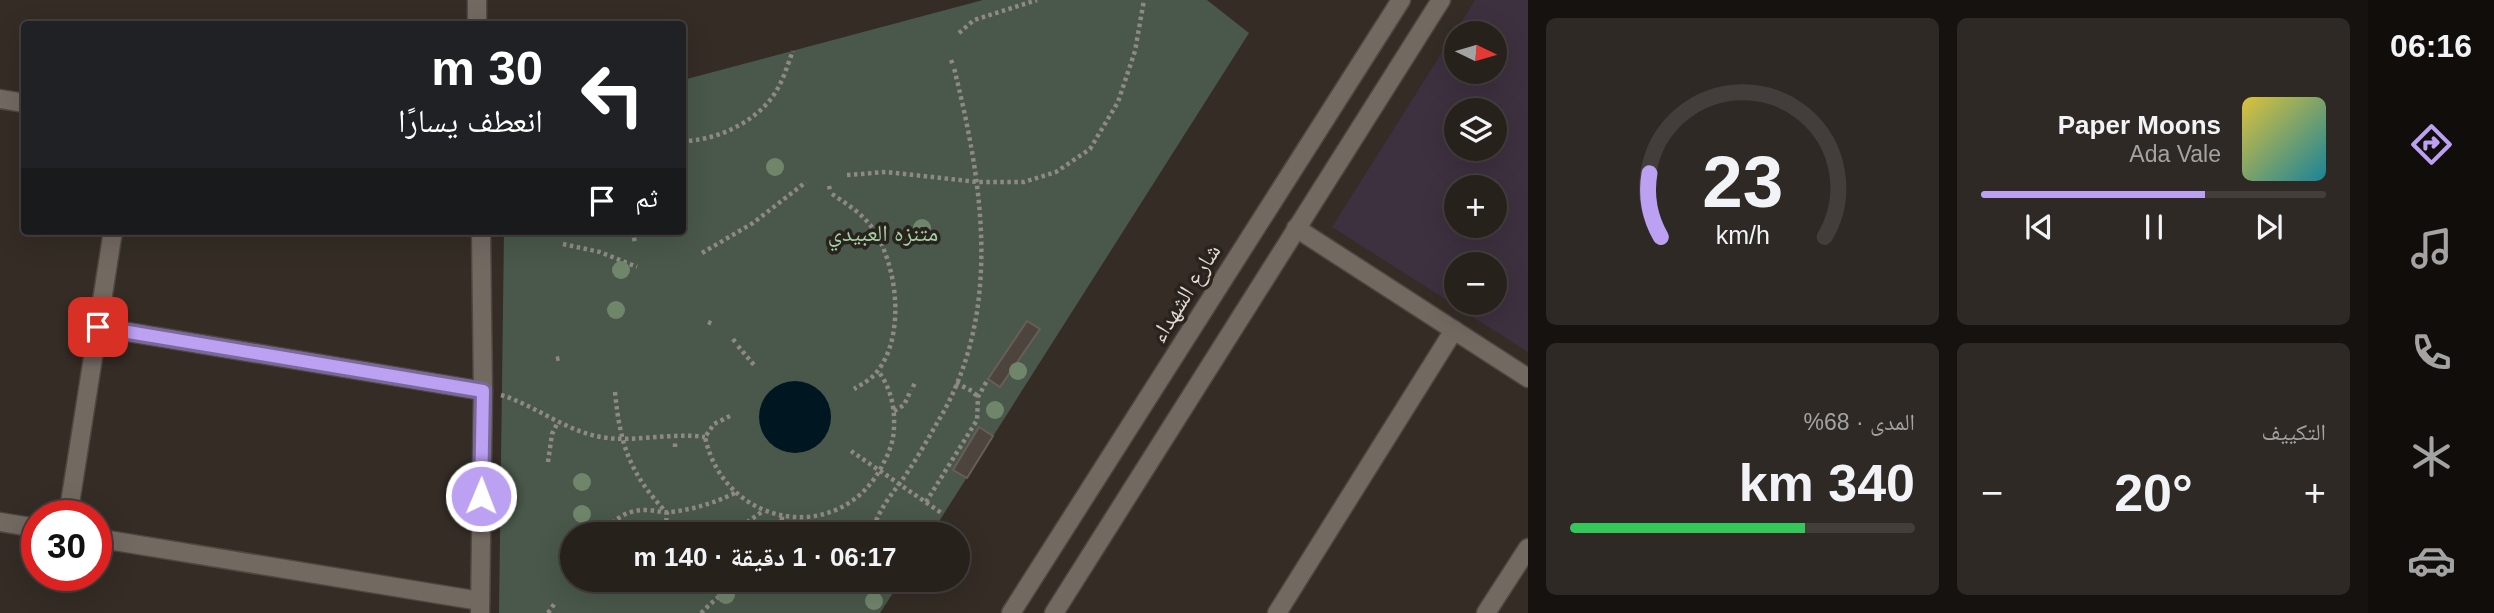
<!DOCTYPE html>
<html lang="ar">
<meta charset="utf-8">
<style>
body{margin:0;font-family:Helvetica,"Noto Naskh Arabic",sans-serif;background:#2f2925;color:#f1f3f6;direction:rtl;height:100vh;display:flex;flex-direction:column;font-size:26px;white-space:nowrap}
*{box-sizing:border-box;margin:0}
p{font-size:23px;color:#a4a3a3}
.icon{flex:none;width:38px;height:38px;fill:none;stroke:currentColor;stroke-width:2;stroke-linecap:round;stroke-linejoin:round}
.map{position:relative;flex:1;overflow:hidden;direction:ltr}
.details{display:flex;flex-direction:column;gap:18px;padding:18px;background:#15120f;width:840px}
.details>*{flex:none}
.hud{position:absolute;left:21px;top:21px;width:665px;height:214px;border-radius:7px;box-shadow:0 7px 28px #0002,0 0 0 2px #433e3b;direction:rtl;background:#202124;color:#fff;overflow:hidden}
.needle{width:46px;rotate:95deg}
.buttons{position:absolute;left:1444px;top:21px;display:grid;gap:14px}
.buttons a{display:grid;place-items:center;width:63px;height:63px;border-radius:50%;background:#27211c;box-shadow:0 7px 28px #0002,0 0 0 2px #433e3b;font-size:35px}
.speed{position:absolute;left:21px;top:500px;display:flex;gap:14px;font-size:35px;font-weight:700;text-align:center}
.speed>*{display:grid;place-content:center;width:91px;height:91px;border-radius:50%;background:#27211c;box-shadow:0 7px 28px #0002,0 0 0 2px #433e3b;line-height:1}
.speed .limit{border:10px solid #d22;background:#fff;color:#111}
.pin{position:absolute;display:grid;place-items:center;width:60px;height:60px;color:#fff;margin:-30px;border-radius:14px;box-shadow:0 4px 10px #0006}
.me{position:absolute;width:77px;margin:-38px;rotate:1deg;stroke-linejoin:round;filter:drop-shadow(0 0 5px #0008)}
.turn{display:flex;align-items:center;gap:24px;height:147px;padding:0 28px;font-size:32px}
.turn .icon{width:91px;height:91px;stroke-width:2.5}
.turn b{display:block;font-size:49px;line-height:60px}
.then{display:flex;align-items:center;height:66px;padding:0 28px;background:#0003;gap:14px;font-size:26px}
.big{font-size:52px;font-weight:800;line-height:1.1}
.details .tile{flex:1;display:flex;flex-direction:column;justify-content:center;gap:10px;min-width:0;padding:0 24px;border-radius:10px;background:#2f2925}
.details .dial{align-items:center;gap:0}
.dial svg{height:182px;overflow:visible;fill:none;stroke:#433e3b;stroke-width:7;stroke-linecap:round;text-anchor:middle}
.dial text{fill:#f1f3f6;stroke:none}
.song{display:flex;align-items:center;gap:21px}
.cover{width:84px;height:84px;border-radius:10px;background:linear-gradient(135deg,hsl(50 70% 55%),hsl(190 70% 35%))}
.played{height:7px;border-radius:4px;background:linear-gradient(90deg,#bca0f2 65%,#433e3b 65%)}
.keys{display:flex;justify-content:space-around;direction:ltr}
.heat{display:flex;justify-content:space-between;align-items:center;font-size:38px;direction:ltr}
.charge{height:10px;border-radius:5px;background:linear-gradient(90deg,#34c759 68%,#433e3b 0)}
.details .tiles{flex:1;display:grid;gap:18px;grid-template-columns:repeat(2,1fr)}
.trip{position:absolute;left:560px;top:522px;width:410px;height:70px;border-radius:35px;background:#27211c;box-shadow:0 7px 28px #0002,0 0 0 2px #433e3b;font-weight:800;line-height:70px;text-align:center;direction:rtl}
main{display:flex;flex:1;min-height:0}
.tabs{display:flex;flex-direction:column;width:126px;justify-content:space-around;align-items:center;background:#100d0b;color:#a4a3a3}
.tabs .icon{width:49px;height:49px}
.tabs .selected{color:#bca0f2}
.tabs b{font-size:32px;color:#f1f3f6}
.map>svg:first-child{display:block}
.education{fill:#3d303f;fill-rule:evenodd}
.green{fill:#49584a}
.water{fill:#001721}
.building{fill:#4d443d;stroke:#675e56;stroke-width:2}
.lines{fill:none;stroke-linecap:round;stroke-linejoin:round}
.minor-casing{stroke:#4e4742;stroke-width:21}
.tertiary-casing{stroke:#4e4742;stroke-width:21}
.path{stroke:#8f8983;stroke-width:4.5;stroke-dasharray:3.5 3.5;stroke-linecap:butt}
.minor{stroke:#726961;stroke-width:18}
.tertiary{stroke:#726961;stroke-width:18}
.tree{fill:#70866b}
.route-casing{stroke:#7a689d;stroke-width:18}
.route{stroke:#bca0f2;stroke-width:12}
.labels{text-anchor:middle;stroke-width:7;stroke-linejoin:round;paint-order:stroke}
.park-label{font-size:23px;fill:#a1d0a4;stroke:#2a221c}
.street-label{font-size:23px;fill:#dfdad5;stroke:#2a221c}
</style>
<main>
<nav class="tabs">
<b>06:16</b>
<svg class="icon selected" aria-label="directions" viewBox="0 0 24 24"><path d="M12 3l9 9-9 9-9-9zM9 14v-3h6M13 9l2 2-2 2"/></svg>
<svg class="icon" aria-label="music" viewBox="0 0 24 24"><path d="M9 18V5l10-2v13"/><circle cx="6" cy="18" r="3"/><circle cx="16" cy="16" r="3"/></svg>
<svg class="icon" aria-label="phone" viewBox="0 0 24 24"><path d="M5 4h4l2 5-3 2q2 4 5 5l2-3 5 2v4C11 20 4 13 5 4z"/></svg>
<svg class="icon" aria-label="climate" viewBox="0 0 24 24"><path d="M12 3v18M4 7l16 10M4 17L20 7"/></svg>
<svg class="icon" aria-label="car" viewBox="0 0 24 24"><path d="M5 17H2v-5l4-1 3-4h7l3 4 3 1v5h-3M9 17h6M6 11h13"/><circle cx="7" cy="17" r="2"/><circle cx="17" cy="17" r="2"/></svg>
</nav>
<section class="details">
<div class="tiles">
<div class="tile">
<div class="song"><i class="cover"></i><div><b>Paper Moons</b><p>Ada Vale</p></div></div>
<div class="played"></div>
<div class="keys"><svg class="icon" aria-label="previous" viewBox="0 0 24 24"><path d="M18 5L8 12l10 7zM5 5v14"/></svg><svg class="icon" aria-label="pause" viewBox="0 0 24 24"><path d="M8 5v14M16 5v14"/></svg><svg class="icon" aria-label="next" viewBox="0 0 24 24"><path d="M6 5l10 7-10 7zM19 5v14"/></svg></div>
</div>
<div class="tile dial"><svg viewBox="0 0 100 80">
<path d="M14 69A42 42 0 1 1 86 69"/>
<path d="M14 69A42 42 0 0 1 9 41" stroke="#bca0f2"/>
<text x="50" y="56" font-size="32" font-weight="700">23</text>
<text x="50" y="72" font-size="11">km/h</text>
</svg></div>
<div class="tile"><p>التكييف</p>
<div class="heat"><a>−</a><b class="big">20°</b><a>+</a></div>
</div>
<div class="tile"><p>المدى · 68%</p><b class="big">340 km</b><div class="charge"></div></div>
</div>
</section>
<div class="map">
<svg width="1528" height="613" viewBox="0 0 1528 613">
<rect width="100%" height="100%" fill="#342c25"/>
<path class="education" d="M1475,0H1528V352L1332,227ZM1456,33H1494V72H1456ZM1456,110H1494V149H1456ZM1456,187H1494V226H1456ZM1456,264H1494V303H1456Z"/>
<polygon class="green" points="983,0 1207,0 1249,33 931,534 572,534 572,579 902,579 880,613 499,613 504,231 682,231 683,80"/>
<circle class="water" cx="795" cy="417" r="36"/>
<g class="building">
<polygon points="1027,321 1040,329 1000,387 988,379"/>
<polygon points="979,427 993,436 967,478 953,470"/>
</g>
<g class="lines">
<defs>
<g id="minor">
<polyline points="477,0 477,24"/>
<polyline points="0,99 24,103"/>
<polyline points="1296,228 1528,378"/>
<polyline points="98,327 483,391"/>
<polyline points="68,516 113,231"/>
<polyline points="0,522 37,528"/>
<polyline points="96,538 480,601"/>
<polyline points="480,613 483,391 481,231"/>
<polyline points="1054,613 1441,0"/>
<polyline points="1277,613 1454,330"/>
<polyline points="1486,613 1528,548"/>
</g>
<polyline id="tertiary" points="1011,613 1401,0"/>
</defs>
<use href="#minor" class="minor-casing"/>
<use href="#tertiary" class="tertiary-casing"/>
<g class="path">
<polyline points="959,33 974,20 1037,0"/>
<polyline points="951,60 953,65"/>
<path d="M682,141C715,141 754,123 773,96C783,82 787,66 793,51"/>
<polyline points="847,175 886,172 978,182 1024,182 1056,172 1090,149 1118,102 1135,51 1144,0"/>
<polyline points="829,186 830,191"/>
<path d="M832,194C847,204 863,214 873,229C898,266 906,337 876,373C870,380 862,384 854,389"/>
<polyline points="632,231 635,242"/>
<polyline points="563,244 600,252 637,267"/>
<polyline points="702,253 753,223 806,182"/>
<polyline points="708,322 713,324"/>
<polyline points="733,339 736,343"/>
<polyline points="738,346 754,365"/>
<polyline points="556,359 561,358"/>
<polyline points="956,383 972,391 978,397"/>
<polyline points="913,387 915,382"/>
<path d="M615,392C620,445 630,474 667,513L665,534"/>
<path d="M501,395C534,405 561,428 596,436C628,444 669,432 705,437"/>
<polyline points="894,411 904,405 911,390"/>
<path d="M730,416L714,424L705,437C725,530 844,547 884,462C890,451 894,439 894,426C895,407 890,386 878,371"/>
<polyline points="675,447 675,442"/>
<polyline points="851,451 943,514"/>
<polyline points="548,462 552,434 558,422"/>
<polyline points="926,502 977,420 978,397 988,379"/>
<path d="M603,534C616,517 628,509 649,510C657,511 664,513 671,512C695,509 714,503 735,493"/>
<polyline points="722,534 735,531 763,511"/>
<polyline points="781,534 782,516"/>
<path d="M872,534C877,513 887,500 900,483C916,461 930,435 944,411C1002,304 982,181 954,68"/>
<polyline points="725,579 735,585"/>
<polyline points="548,613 555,603"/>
<path d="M701,613C716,598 730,586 750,579"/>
</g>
<use href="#minor" class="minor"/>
<use href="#tertiary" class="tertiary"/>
</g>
<g class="tree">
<circle cx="775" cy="167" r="9"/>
<circle cx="922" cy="228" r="9"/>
<circle cx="621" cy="270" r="9"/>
<circle cx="616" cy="310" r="9"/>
<circle cx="1018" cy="371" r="9"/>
<circle cx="995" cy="410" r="9"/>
<circle cx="582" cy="482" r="9"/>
<circle cx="582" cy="514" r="9"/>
<circle cx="726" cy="595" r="9"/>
<circle cx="874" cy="601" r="9"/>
</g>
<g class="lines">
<defs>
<polyline id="route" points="98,327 483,391 481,496"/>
</defs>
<use href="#route" class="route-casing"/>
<use href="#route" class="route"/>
</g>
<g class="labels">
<g class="park-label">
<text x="883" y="241">متنزه العبيدي</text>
</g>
<g class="street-label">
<text transform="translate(1185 293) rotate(-58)" y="8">شارع الشهداء</text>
</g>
</g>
</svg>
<div class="buttons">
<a><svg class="needle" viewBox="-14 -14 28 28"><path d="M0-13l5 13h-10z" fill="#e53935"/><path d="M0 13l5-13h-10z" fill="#a4a3a3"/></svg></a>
<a><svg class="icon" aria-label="layers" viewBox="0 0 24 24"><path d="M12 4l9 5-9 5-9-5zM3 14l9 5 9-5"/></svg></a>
<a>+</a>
<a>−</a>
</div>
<div class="speed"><div class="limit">30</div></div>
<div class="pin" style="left:98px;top:327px;background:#d93025"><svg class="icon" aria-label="arrive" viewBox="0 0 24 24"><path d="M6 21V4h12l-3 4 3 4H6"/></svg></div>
<svg class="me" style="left:481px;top:496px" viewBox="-20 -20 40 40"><circle r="17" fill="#bca0f2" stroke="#fff" stroke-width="3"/><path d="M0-11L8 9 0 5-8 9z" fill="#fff"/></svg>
<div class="trip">06:17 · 1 دقيقة · 140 m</div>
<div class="hud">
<div class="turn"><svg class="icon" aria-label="left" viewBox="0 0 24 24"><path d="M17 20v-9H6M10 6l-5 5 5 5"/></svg><div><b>30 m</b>انعطف يسارًا</div></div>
<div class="then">ثم<svg class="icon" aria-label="arrive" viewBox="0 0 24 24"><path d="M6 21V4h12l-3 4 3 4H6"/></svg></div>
</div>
</div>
</main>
